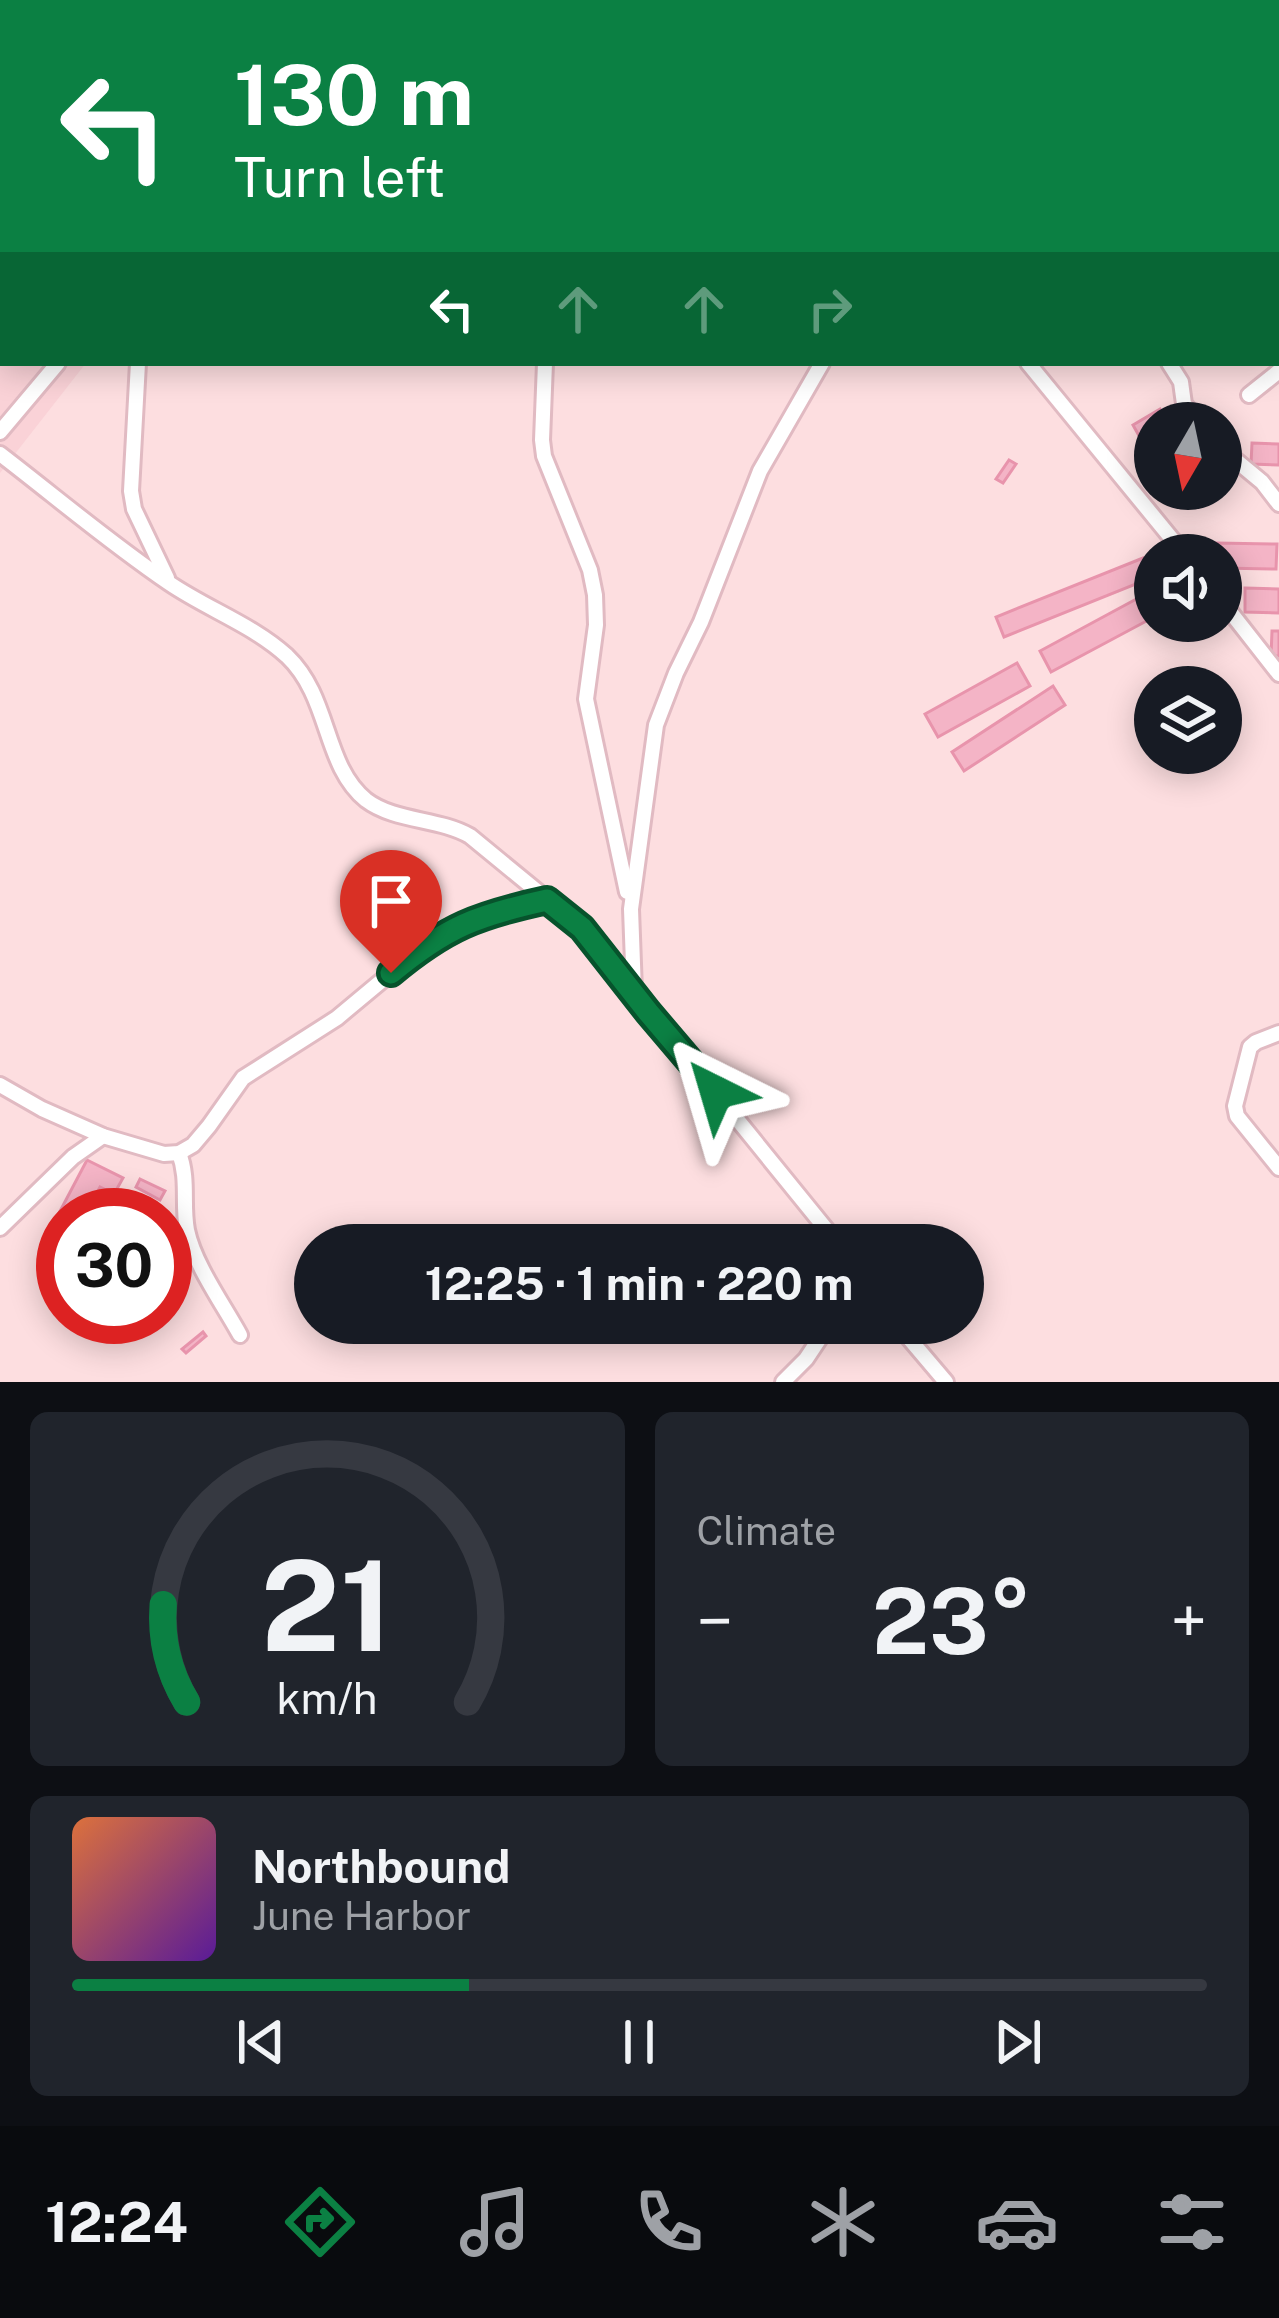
<!DOCTYPE html>
<meta charset="utf-8">
<style>
body{margin:0;font-family:"Public Sans",sans-serif;background:#20242c;color:#f1f3f6;height:100vh;display:flex;flex-direction:column;font-size:45px;white-space:nowrap}
*{box-sizing:border-box;margin:0}
p{font-size:39px;color:#9ea1a6}
.icon{flex:none;width:66px;height:66px;fill:none;stroke:currentColor;stroke-width:2;stroke-linecap:round;stroke-linejoin:round}
.map{position:relative;height:1382px;overflow:hidden}
.sheet{display:flex;flex-direction:column;gap:30px;padding:30px;background:#0d0f14;flex:1}
.sheet>*{flex:none}
.banner{position:absolute;left:0px;top:0px;width:1281px;height:366px;box-shadow:0 6px 30px #0003;background:#0b8043;color:#fff;overflow:hidden}
.needle{width:78px;rotate:189deg}
.fabs{position:absolute;left:1134px;top:402px;display:grid;gap:24px}
.fabs a{display:grid;place-items:center;width:108px;height:108px;border-radius:50%;background:#171b24;box-shadow:0 6px 30px #0003;font-size:60px}
.speed{position:absolute;left:36px;top:1188px;display:flex;gap:24px;font-size:60px;font-weight:700;text-align:center}
.speed>*{display:grid;place-content:center;width:156px;height:156px;border-radius:50%;background:#171b24;box-shadow:0 6px 30px #0003;line-height:1}
.speed .limit{border:18px solid #d22;background:#fff;color:#111}
.pin{position:absolute;display:grid;place-items:center;width:102px;height:102px;color:#fff;margin:-123px -51px;border-radius:50% 50% 50% 0;rotate:-45deg;box-shadow:0 0 12px #0007}
.pin .icon{rotate:45deg}
.me{position:absolute;width:132px;margin:-66px;rotate:320deg;stroke-linejoin:round;filter:drop-shadow(0 0 9px #0008)}
.turn{display:flex;align-items:center;gap:42px;height:252px;padding:0 36px;font-size:54px}
.turn .icon{width:156px;height:156px;stroke-width:2.5}
.turn b{display:block;font-size:84px;line-height:102px}
.lanes{display:flex;align-items:center;height:114px;padding:0 36px;background:#0003;justify-content:center;gap:60px;direction:ltr}
.lanes .off{opacity:.35}
.big{font-size:90px;font-weight:700;line-height:1.1}
.sheet .widget{flex:1;display:flex;flex-direction:column;justify-content:center;gap:18px;min-width:0;padding:0 42px;border-radius:18px;background:#20242c}
.sheet .dial{align-items:center;gap:0}
.dial svg{height:312px;overflow:visible;fill:none;stroke:#363941;stroke-width:7;stroke-linecap:round;text-anchor:middle}
.dial text{fill:#f1f3f6;stroke:none}
.song{display:flex;align-items:center;gap:36px}
.cover{width:144px;height:144px;border-radius:18px;background:linear-gradient(135deg,hsl(20 70% 55%),hsl(270 70% 35%))}
.played{height:12px;border-radius:6px;background:linear-gradient(90deg,#0b8043 35%,#363941 35%)}
.keys{display:flex;justify-content:space-around;direction:ltr}
.heat{display:flex;justify-content:space-between;align-items:center;font-size:66px;direction:ltr}
.sheet .tiles{flex:1;display:grid;gap:30px;grid-template-columns:1fr 1fr}
.widget:last-child{grid-column:span 2}
.trip{position:absolute;left:294px;top:1224px;width:690px;height:120px;border-radius:60px;background:#171b24;box-shadow:0 6px 30px #0003;font-weight:700;line-height:120px;text-align:center}
.menu{display:flex;height:192px;justify-content:space-around;align-items:center;background:#090b0e;color:#9ea1a6}
.menu .icon{width:84px;height:84px}
.menu .selected{color:#0b8043}
.menu b{font-size:54px;color:#f1f3f6}
.map>svg:first-child{display:block}
.residential{fill:#fad2d7}
.building{fill:#f4b4c6;stroke:#e894ac;stroke-width:3}
.lines{fill:none;stroke-linecap:round;stroke-linejoin:round}
.minor-casing{stroke:#e1bac2;stroke-width:20}
.minor{stroke:#fff;stroke-width:14}
.route-casing{stroke:#07532c;stroke-width:30}
.route{stroke:#0b8043;stroke-width:21}
</style>
<div class="map">
<svg width="1279" height="1382" viewBox="0 0 1279 1382">
<rect width="100%" height="100%" fill="#fddee0"/>
<polygon class="residential" points="0,101 3,106 3,363 86,363 0,473"/>
<g class="building">
<polygon points="1160,409 1168,423 1155,423 1155,436 1143,443 1133,425"/>
<polygon points="1252,443 1279,444 1279,465 1251,464"/>
<polygon points="1155,449 1155,462 1147,467 1141,457"/>
<polygon points="1009,460 1016,464 1003,483 996,479"/>
<polygon points="1216,543 1277,544 1276,569 1221,568 1221,555 1216,555"/>
<polygon points="1143,558 1151,578 1004,637 996,617"/>
<polygon points="1245,588 1279,589 1279,613 1245,612"/>
<polygon points="1142,596 1154,617 1051,672 1040,651"/>
<polygon points="1272,631 1279,631 1279,656 1271,656"/>
<polygon points="1017,663 1030,686 938,737 925,714"/>
<polygon points="1053,686 1065,705 964,771 952,752"/>
<polygon points="87,1160 123,1178 114,1194 100,1187 88,1210 99,1215 63,1215 59,1213"/>
<polygon points="140,1179 165,1191 160,1200 136,1187"/>
<polygon points="203,1332 206,1336 186,1353 182,1349"/>
</g>
<g class="lines">
<defs>
<g id="minor">
<polyline points="439,0 441,3"/>
<polyline points="806,0 807,3"/>
<polyline points="1075,0 1077,3"/>
<polyline points="143,3 144,0"/>
<polyline points="1278,52 1279,51"/>
<polyline points="0,83 3,87"/>
<polyline points="0,120 3,125"/>
<polyline points="138,363 131,491 134,509 167,578"/>
<polyline points="545,363 542,440 544,456 590,570 595,595 596,625 586,699 627,892"/>
<polyline points="1028,363 1185,555"/>
<polyline points="1169,363 1181,382 1184,404 1200,423"/>
<polyline points="1249,395 1279,371"/>
<polyline points="0,432 58,363"/>
<polyline points="1221,448 1262,482 1279,504"/>
<path d="M0,454C56,497 110,543 169,583C207,609 253,625 287,656C331,698 323,765 366,800C395,822 439,818 470,836L582,928L839,1245"/>
<polyline points="1221,600 1279,674"/>
<polyline points="634,991 631,909 656,725 676,673 701,622 760,471 822,363"/>
<polyline points="1279,1033 1256,1042 1250,1047 1235,1106 1237,1116 1279,1168"/>
<polyline points="0,1085 42,1109 103,1136 164,1154 179,1153 193,1145 209,1126 243,1078 337,1018 421,948 472,919 547,900"/>
<path d="M179,1153C189,1179 182,1204 187,1230C194,1264 223,1304 240,1335"/>
<polyline points="0,1228 73,1157 103,1136"/>
<polyline points="896,1323 946,1382"/>
<polyline points="783,1382 806,1359 830,1323"/>
</g>
</defs>
<use href="#minor" class="minor-casing"/>
<use href="#minor" class="minor"/>
</g>
<g class="lines">
<defs>
<path id="route" d="M391,973C446,927 478,915 547,900L582,928L648,1012L716,1092"/>
</defs>
<use href="#route" class="route-casing"/>
<use href="#route" class="route"/>
</g>
</svg>
<div class="fabs">
<a><svg class="needle" viewBox="-14 -14 28 28"><path d="M0-13l5 13h-10z" fill="#e53935"/><path d="M0 13l5-13h-10z" fill="#9ea1a6"/></svg></a>
<a><svg class="icon" aria-label="sound" viewBox="0 0 24 24"><path d="M4 9h4l5-4v14l-5-4H4zM17 9q2 3 0 6"/></svg></a>
<a><svg class="icon" aria-label="layers" viewBox="0 0 24 24"><path d="M12 4l9 5-9 5-9-5zM3 14l9 5 9-5"/></svg></a>
</div>
<div class="speed"><div class="limit">30</div></div>
<div class="pin" style="left:391px;top:973px;background:#d93025"><svg class="icon" aria-label="arrive" viewBox="0 0 24 24"><path d="M6 21V4h12l-3 4 3 4H6"/></svg></div>
<svg class="me" style="left:716px;top:1092px" viewBox="-20 -20 40 40"><path d="M0-17L14 15 0 8-14 15z" fill="#0b8043" stroke="#fff" stroke-width="4"/></svg>
<div class="trip">12:25 · 1 min · 220 m</div>
<div class="banner">
<div class="turn"><svg class="icon" aria-label="left" viewBox="0 0 24 24"><path d="M17 20v-9H6M10 6l-5 5 5 5"/></svg><div><b>130 m</b>Turn left</div></div>
<div class="lanes"><svg class="icon" aria-label="left" viewBox="0 0 24 24"><path d="M17 20v-9H6M10 6l-5 5 5 5"/></svg><svg class="icon off" aria-label="ahead" viewBox="0 0 24 24"><path d="M12 20V5M6 11l6-6 6 6"/></svg><svg class="icon off" aria-label="ahead" viewBox="0 0 24 24"><path d="M12 20V5M6 11l6-6 6 6"/></svg><svg class="icon off" aria-label="right" viewBox="0 0 24 24"><path d="M7 20v-9h11M14 6l5 5-5 5"/></svg></div>
</div>
</div>
<section class="sheet">
<div class="tiles">
<div class="widget dial"><svg viewBox="0 0 100 80">
<path d="M14 69A42 42 0 1 1 86 69"/>
<path d="M14 69A42 42 0 0 1 8 44" stroke="#0b8043"/>
<text x="50" y="56" font-size="32" font-weight="700">21</text>
<text x="50" y="72" font-size="11">km/h</text>
</svg></div>
<div class="widget"><p>Climate</p>
<div class="heat"><a>−</a><b class="big">23°</b><a>+</a></div>
</div>
<div class="widget">
<div class="song"><i class="cover"></i><div><b>Northbound</b><p>June Harbor</p></div></div>
<div class="played"></div>
<div class="keys"><svg class="icon" aria-label="previous" viewBox="0 0 24 24"><path d="M18 5L8 12l10 7zM5 5v14"/></svg><svg class="icon" aria-label="pause" viewBox="0 0 24 24"><path d="M8 5v14M16 5v14"/></svg><svg class="icon" aria-label="next" viewBox="0 0 24 24"><path d="M6 5l10 7-10 7zM19 5v14"/></svg></div>
</div>
</div>
</section>
<nav class="menu">
<b>12:24</b>
<svg class="icon selected" aria-label="directions" viewBox="0 0 24 24"><path d="M12 3l9 9-9 9-9-9zM9 14v-3h6M13 9l2 2-2 2"/></svg>
<svg class="icon" aria-label="music" viewBox="0 0 24 24"><path d="M9 18V5l10-2v13"/><circle cx="6" cy="18" r="3"/><circle cx="16" cy="16" r="3"/></svg>
<svg class="icon" aria-label="phone" viewBox="0 0 24 24"><path d="M5 4h4l2 5-3 2q2 4 5 5l2-3 5 2v4C11 20 4 13 5 4z"/></svg>
<svg class="icon" aria-label="climate" viewBox="0 0 24 24"><path d="M12 3v18M4 7l16 10M4 17L20 7"/></svg>
<svg class="icon" aria-label="car" viewBox="0 0 24 24"><path d="M5 17H2v-5l4-1 3-4h7l3 4 3 1v5h-3M9 17h6M6 11h13"/><circle cx="7" cy="17" r="2"/><circle cx="17" cy="17" r="2"/></svg>
<svg class="icon" aria-label="filters" viewBox="0 0 24 24"><path d="M4 7h16M4 17h16"/><circle cx="9" cy="7" r="2"/><circle cx="15" cy="17" r="2"/></svg>
</nav>
